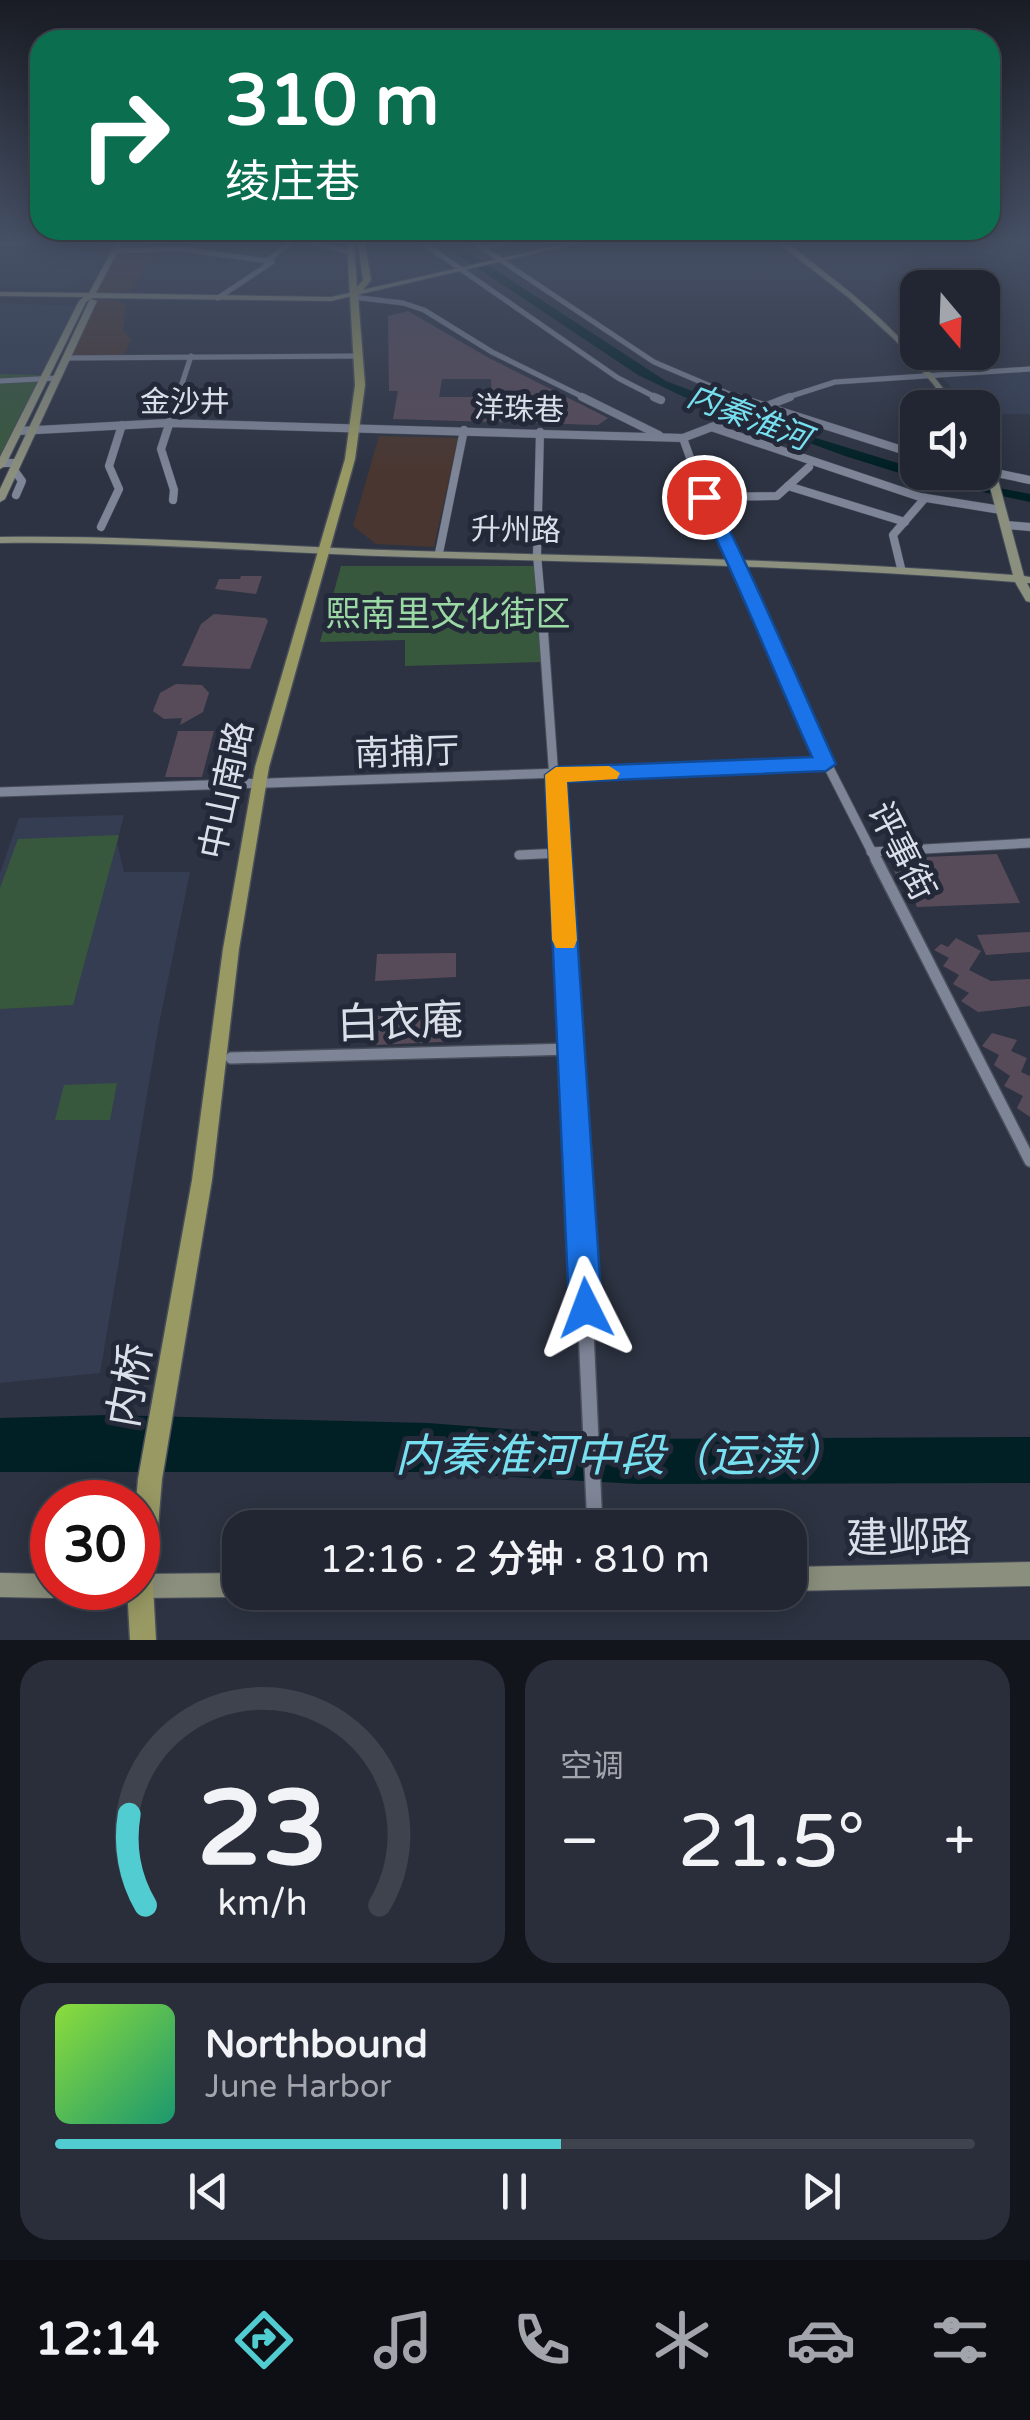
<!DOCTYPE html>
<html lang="zh">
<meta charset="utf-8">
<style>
body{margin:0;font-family:"Varela Round","Noto Sans SC",sans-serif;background:#2a2e3a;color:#f1f3f6;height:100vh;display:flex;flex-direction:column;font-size:38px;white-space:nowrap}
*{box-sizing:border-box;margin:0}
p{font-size:32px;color:#a2a5ac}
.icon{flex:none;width:55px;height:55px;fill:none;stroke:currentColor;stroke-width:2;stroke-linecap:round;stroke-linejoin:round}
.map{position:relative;height:1640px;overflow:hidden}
.panel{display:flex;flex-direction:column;gap:20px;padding:20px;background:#13151c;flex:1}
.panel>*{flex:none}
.top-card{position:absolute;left:30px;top:30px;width:970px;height:210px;border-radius:30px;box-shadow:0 5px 25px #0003,0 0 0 2px #3f434d;background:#0b6e4f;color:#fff;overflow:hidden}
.needle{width:65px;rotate:161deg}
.fabs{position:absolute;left:900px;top:270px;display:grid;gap:20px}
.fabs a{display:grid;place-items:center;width:100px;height:100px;border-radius:20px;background:#222632;box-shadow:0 5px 25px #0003,0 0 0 2px #3f434d;font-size:50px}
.speed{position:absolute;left:30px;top:1480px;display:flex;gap:20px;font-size:50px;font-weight:700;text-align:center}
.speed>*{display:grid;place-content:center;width:130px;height:130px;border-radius:50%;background:#222632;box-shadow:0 5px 25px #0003,0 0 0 2px #3f434d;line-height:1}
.speed .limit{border:15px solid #d22;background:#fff;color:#111}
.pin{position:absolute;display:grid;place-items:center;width:85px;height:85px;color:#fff;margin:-42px;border:5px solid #fff;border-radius:50%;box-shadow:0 2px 10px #0007}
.me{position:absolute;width:110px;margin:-55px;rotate:357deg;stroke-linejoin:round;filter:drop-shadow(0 0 8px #0008)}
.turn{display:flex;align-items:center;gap:35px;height:210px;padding:0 30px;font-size:45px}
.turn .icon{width:130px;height:130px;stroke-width:2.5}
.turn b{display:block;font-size:70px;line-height:85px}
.big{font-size:75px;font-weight:600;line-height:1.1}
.panel .widget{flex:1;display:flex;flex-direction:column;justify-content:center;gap:15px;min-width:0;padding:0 35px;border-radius:30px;background:#2a2e3a}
.panel .dial{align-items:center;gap:0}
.dial svg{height:260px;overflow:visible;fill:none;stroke:#3f434d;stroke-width:7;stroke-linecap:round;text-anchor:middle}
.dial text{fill:#f1f3f6;stroke:none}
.song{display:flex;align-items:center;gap:30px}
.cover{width:120px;height:120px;border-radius:15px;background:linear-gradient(135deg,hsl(90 70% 55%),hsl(160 70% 35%))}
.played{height:10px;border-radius:5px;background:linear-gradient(90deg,#51ccd1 55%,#3f434d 55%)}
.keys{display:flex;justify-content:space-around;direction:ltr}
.heat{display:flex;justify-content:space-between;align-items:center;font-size:55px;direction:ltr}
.panel .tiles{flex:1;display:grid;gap:20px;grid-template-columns:1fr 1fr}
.widget:last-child{grid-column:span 2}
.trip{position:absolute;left:222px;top:1510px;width:585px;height:100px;border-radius:30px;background:#222632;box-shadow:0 5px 25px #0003,0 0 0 2px #3f434d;font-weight:600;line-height:100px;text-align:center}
.tab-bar{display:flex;height:160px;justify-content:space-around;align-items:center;background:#0e0f14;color:#a2a5ac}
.tab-bar .icon{width:70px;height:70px}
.tab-bar .current{color:#51ccd1}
.tab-bar b{font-size:45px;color:#f1f3f6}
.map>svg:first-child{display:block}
.commercial{fill:#493630}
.built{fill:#343d52}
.green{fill:#38583d}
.water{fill:#002025}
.building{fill:#584b59;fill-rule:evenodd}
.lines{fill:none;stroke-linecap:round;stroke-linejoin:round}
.street-far4-casing{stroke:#484e5a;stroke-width:6}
.street-far3-casing{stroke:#484e5a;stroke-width:9}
.street-far2-casing{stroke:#484e5a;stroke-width:11}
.street-far1-casing{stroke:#484e5a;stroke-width:14}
.street-casing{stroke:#484e5a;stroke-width:18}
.secondary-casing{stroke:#484e5a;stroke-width:2}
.primary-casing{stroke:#484e5a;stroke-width:3}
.street-far4{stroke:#7e8597;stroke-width:5}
.street-far3{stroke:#7e8597;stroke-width:8}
.street-far2{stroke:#7e8597;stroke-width:9}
.street-far1{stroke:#7e8597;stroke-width:11}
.street{stroke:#7e8597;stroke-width:15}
.secondary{fill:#8b8f7d;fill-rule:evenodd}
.primary{fill:#989963;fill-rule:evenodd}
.route{fill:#1a73e8;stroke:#114b97;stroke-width:2.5}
.slow{fill:#f59e0b}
.labels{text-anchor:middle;stroke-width:10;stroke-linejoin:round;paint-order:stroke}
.far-street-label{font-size:30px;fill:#dbdfe9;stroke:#232938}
.far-water-label{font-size:32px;font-style:italic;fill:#77e0f0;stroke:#232938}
.park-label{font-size:35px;fill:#9ad9a3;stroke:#232938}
.street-label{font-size:35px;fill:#dbdfe9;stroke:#232938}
.near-street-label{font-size:42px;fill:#dbdfe9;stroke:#232938}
.near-water-label{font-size:45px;font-style:italic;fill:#77e0f0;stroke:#232938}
</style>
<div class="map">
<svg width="1030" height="1640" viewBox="0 0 1030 1640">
<rect width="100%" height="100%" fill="#2d3342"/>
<g class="commercial">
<polygon points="119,243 147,243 145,249 152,249 132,290 94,296 126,304 123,330 131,340 123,357 66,358 93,302 91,296"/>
<polygon points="379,436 458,438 434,547 376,544 353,526"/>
</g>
<g class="built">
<polygon points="0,243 57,243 98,247 96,261 75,284 63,288 0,287"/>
<polygon points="0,303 76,306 45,375 0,375"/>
<polygon points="1030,372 1030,414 983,414 982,408 969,407 941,376"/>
<polygon points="124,815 117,843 124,872 190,872 159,1024 100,1373 0,1383 0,873 19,818"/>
</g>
<g class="green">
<polygon points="0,374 39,375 43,383 0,458"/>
<polygon points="341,566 534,566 543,662 405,666 405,640 320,642"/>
<polygon points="119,835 73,1005 0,1009 0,888 18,839"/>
<polygon points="117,1083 110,1120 55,1120 64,1085"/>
</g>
<g class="water">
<polygon points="440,243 454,243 666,381 816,438 917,469 918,472 1030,494 1030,502 912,477 845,456 684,397 638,375"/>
<polygon points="108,1415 428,1423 636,1439 1030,1437 1030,1483 638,1484 426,1472 0,1472 0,1418"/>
</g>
<g class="building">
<path d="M408,311L489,358L608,418L598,425L393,419L398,391H389L388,316ZM442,379H491L492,397H439Z"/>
<polygon points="241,576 262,576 256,594 215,589 219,579 240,579"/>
<polygon points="214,614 266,618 268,621 250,669 182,666 201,624"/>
<polygon points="176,684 202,685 209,693 203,712 180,725 182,718 164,719 153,711 160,693"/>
<polygon points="178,731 214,731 202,777 165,777"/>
<polygon points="997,854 1020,903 917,907 906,880 898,880 892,865 904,865 901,858"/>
<polygon points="1030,932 1030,952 986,955 977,935"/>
<polygon points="956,938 981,951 969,970 991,981 1030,979 1030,1006 978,1012 961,1001 969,993 953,984 959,975 943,966 949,958 934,950 941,944 948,947"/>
<polygon points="456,953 456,977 375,981 377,954"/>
<polygon points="434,1003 461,1003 460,1041 375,1045 373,1013 433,1012"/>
<polygon points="992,1033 1017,1040 1011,1051 1027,1058 1021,1072 1030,1076 1030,1117 1017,1108 1023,1096 1004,1086 1010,1076 994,1065 999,1055 982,1046"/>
</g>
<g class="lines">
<defs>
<g id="street-far4">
<polyline points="0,243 26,243"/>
<polyline points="314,243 352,253"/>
<polyline points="423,243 618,378 659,399"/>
<polyline points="475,243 654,362 741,399"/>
<polyline points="483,248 502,243"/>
<polyline points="115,251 181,249 267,261 290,243"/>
<polyline points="353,297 403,303 424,310 492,352 587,399"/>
<polyline points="218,298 272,262 268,261"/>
<polyline points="66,358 359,356"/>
<polyline points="0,381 57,378"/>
<polyline points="177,399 191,356"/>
<polyline points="782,399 835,382 1030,369"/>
</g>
<g id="street-far3">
<polyline points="582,397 659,435"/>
<polyline points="654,397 661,400"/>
<polyline points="736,397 918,455"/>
<polyline points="711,427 920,497 1001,510"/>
<polyline points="18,431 167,423 683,438 790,397"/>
<polyline points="540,432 537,555 541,600"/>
<polyline points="683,438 704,497 753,600"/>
<polyline points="0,463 17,463"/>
<polyline points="14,470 22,481 16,495"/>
<polyline points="982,470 1030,480"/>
<polyline points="788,486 905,522"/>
<polyline points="704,497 777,496 809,467"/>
<polyline points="173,500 174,490 161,449 178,397"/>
<polyline points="1006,525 1030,527"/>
<polyline points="101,527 119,489 109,466 122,425"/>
<polyline points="439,553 464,430"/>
<polyline points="901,568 893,535 925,498"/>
</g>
<g id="street-far2">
<polyline points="541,598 560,862"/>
<polyline points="752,598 799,709 877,862"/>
<polyline points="0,792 825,764"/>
<polyline points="871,852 1030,843"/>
<polyline points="519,855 560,853"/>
</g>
<g id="street-far1">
<polyline points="560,859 580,1201"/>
<polyline points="876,859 1030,1161"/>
<polyline points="231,1058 571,1049"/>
</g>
<polyline id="street" points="580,1198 595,1528"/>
<g id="secondary">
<polygon points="116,243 122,243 96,293 331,297 569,243 579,243 331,301 93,298 90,299 97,301 5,499 0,502 0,489 90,299 86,302 5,466 0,469 0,457 79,301 84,297 0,296 0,292 89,293"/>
<path d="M778,243C792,243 806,258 818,267C871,307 919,351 957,408H948L934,385L895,340L849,298Z"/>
<path d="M982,454L985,455L996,472L1024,576L1030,577V583H1027L1030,589V602L1026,601L1015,582C813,565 611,563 409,557C273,553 136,541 0,543V537C139,535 277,547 416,551C615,557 814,559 1013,575L986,472L982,466Z"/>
<polygon points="1030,1562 1030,1586 790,1591 790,1567"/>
<polygon points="0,1573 52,1574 52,1588 63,1588 60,1594 52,1598 0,1597"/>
<polygon points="240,1573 240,1592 249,1592 240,1597 138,1598 130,1594 127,1588 138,1588 138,1574"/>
</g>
<polygon id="primary" points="347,243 354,243 357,287 363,280 358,243 365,243 371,280 358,296 365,385 355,459 269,767 239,949 212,1180 162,1479 153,1586 156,1640 130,1640 127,1588 138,1588 136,1502 138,1479 192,1180 223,949 255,767 345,459 355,385"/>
</defs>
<use href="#street-far4" class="street-far4-casing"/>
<use href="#street-far3" class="street-far3-casing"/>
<use href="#street-far2" class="street-far2-casing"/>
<use href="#street-far1" class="street-far1-casing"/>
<use href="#street" class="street-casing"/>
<use href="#secondary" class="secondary-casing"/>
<use href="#primary" class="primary-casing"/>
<use href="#street-far4" class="street-far4"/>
<use href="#street-far3" class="street-far3"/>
<use href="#street-far2" class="street-far2"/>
<use href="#street-far1" class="street-far1"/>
<use href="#street" class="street"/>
<use href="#secondary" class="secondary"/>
<use href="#primary" class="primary"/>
</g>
<linearGradient id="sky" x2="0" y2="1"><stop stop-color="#191c24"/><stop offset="0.51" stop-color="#465065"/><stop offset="1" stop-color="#465065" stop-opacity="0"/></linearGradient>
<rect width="1030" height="472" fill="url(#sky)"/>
<path class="route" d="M704,492L713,497C758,584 795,675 836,764L826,771L567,782L602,1308L597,1320L586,1324L574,1320L569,1308L545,775L556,767L812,757C773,671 739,582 696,497Z"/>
<polygon class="slow" points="609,766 620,773 617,779 567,782 577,940 574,948 556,948 552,940 545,775 556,767"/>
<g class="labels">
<g class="far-street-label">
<text x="185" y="412">金沙井</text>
<text transform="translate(519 409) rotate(2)" y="10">洋珠巷</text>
<text transform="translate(516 530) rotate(1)" y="10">升州路</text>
</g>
<g class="far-water-label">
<text transform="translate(749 417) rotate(21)" y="11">内秦淮河</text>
</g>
<g class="park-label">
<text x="448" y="626">熙南里文化街区</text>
</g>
<g class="street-label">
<text transform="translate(407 752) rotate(-2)" y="12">南捕厅</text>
<text transform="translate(226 790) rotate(-78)" y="12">中山南路</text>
<text transform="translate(902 851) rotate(63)" y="12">评事街</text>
</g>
<g class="near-street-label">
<text transform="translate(400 1021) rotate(-2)" y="15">白衣庵</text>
<text transform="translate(129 1385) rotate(-80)" y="15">内桥</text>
<text transform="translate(909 1537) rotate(-1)" y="15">建邺路</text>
</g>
<g class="near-water-label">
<text x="620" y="1471">内秦淮河中段（运渎）</text>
</g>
</g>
</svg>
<div class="fabs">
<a><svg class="needle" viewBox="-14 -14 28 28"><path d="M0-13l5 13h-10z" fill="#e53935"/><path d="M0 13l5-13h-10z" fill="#a2a5ac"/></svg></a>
<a><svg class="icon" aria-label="sound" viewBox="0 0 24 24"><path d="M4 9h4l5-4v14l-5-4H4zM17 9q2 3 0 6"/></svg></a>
</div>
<div class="speed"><div class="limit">30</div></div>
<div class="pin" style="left:704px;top:497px;background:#d93025"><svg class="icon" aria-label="arrive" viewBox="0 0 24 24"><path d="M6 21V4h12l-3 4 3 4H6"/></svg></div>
<svg class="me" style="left:586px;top:1308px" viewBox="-20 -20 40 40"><path d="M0-17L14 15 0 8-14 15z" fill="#1a73e8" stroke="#fff" stroke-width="4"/></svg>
<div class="trip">12:16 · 2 分钟 · 810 m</div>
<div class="top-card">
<div class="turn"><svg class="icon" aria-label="right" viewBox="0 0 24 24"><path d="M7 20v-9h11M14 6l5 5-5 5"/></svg><div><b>310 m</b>绫庄巷</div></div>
</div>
</div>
<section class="panel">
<div class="tiles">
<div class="widget dial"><svg viewBox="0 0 100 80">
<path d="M14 69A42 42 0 1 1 86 69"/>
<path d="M14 69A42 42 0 0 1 9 41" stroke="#51ccd1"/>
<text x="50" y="56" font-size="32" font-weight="700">23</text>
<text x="50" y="72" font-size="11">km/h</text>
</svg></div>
<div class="widget"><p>空调</p>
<div class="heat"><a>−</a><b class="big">21.5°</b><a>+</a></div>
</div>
<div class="widget">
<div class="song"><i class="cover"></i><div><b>Northbound</b><p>June Harbor</p></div></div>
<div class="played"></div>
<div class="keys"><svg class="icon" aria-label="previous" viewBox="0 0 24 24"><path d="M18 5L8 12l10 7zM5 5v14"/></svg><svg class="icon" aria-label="pause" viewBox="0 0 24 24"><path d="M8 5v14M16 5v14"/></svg><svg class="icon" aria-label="next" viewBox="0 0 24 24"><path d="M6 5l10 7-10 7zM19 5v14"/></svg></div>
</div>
</div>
</section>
<nav class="tab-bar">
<b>12:14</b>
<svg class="icon current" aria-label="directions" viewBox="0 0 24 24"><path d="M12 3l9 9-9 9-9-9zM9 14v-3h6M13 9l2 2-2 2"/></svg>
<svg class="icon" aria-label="music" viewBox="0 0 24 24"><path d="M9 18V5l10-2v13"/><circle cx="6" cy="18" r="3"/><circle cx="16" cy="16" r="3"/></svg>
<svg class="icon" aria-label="phone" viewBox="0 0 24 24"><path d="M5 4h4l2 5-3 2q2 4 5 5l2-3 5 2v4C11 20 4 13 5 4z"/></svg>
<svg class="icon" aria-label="climate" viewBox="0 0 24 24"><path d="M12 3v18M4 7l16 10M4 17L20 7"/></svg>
<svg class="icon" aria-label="car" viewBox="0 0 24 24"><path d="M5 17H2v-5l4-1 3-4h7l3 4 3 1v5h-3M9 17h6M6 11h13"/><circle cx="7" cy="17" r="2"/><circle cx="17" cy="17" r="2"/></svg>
<svg class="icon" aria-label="filters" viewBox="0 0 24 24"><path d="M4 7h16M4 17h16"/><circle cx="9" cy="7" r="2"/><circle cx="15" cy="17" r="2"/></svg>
</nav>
